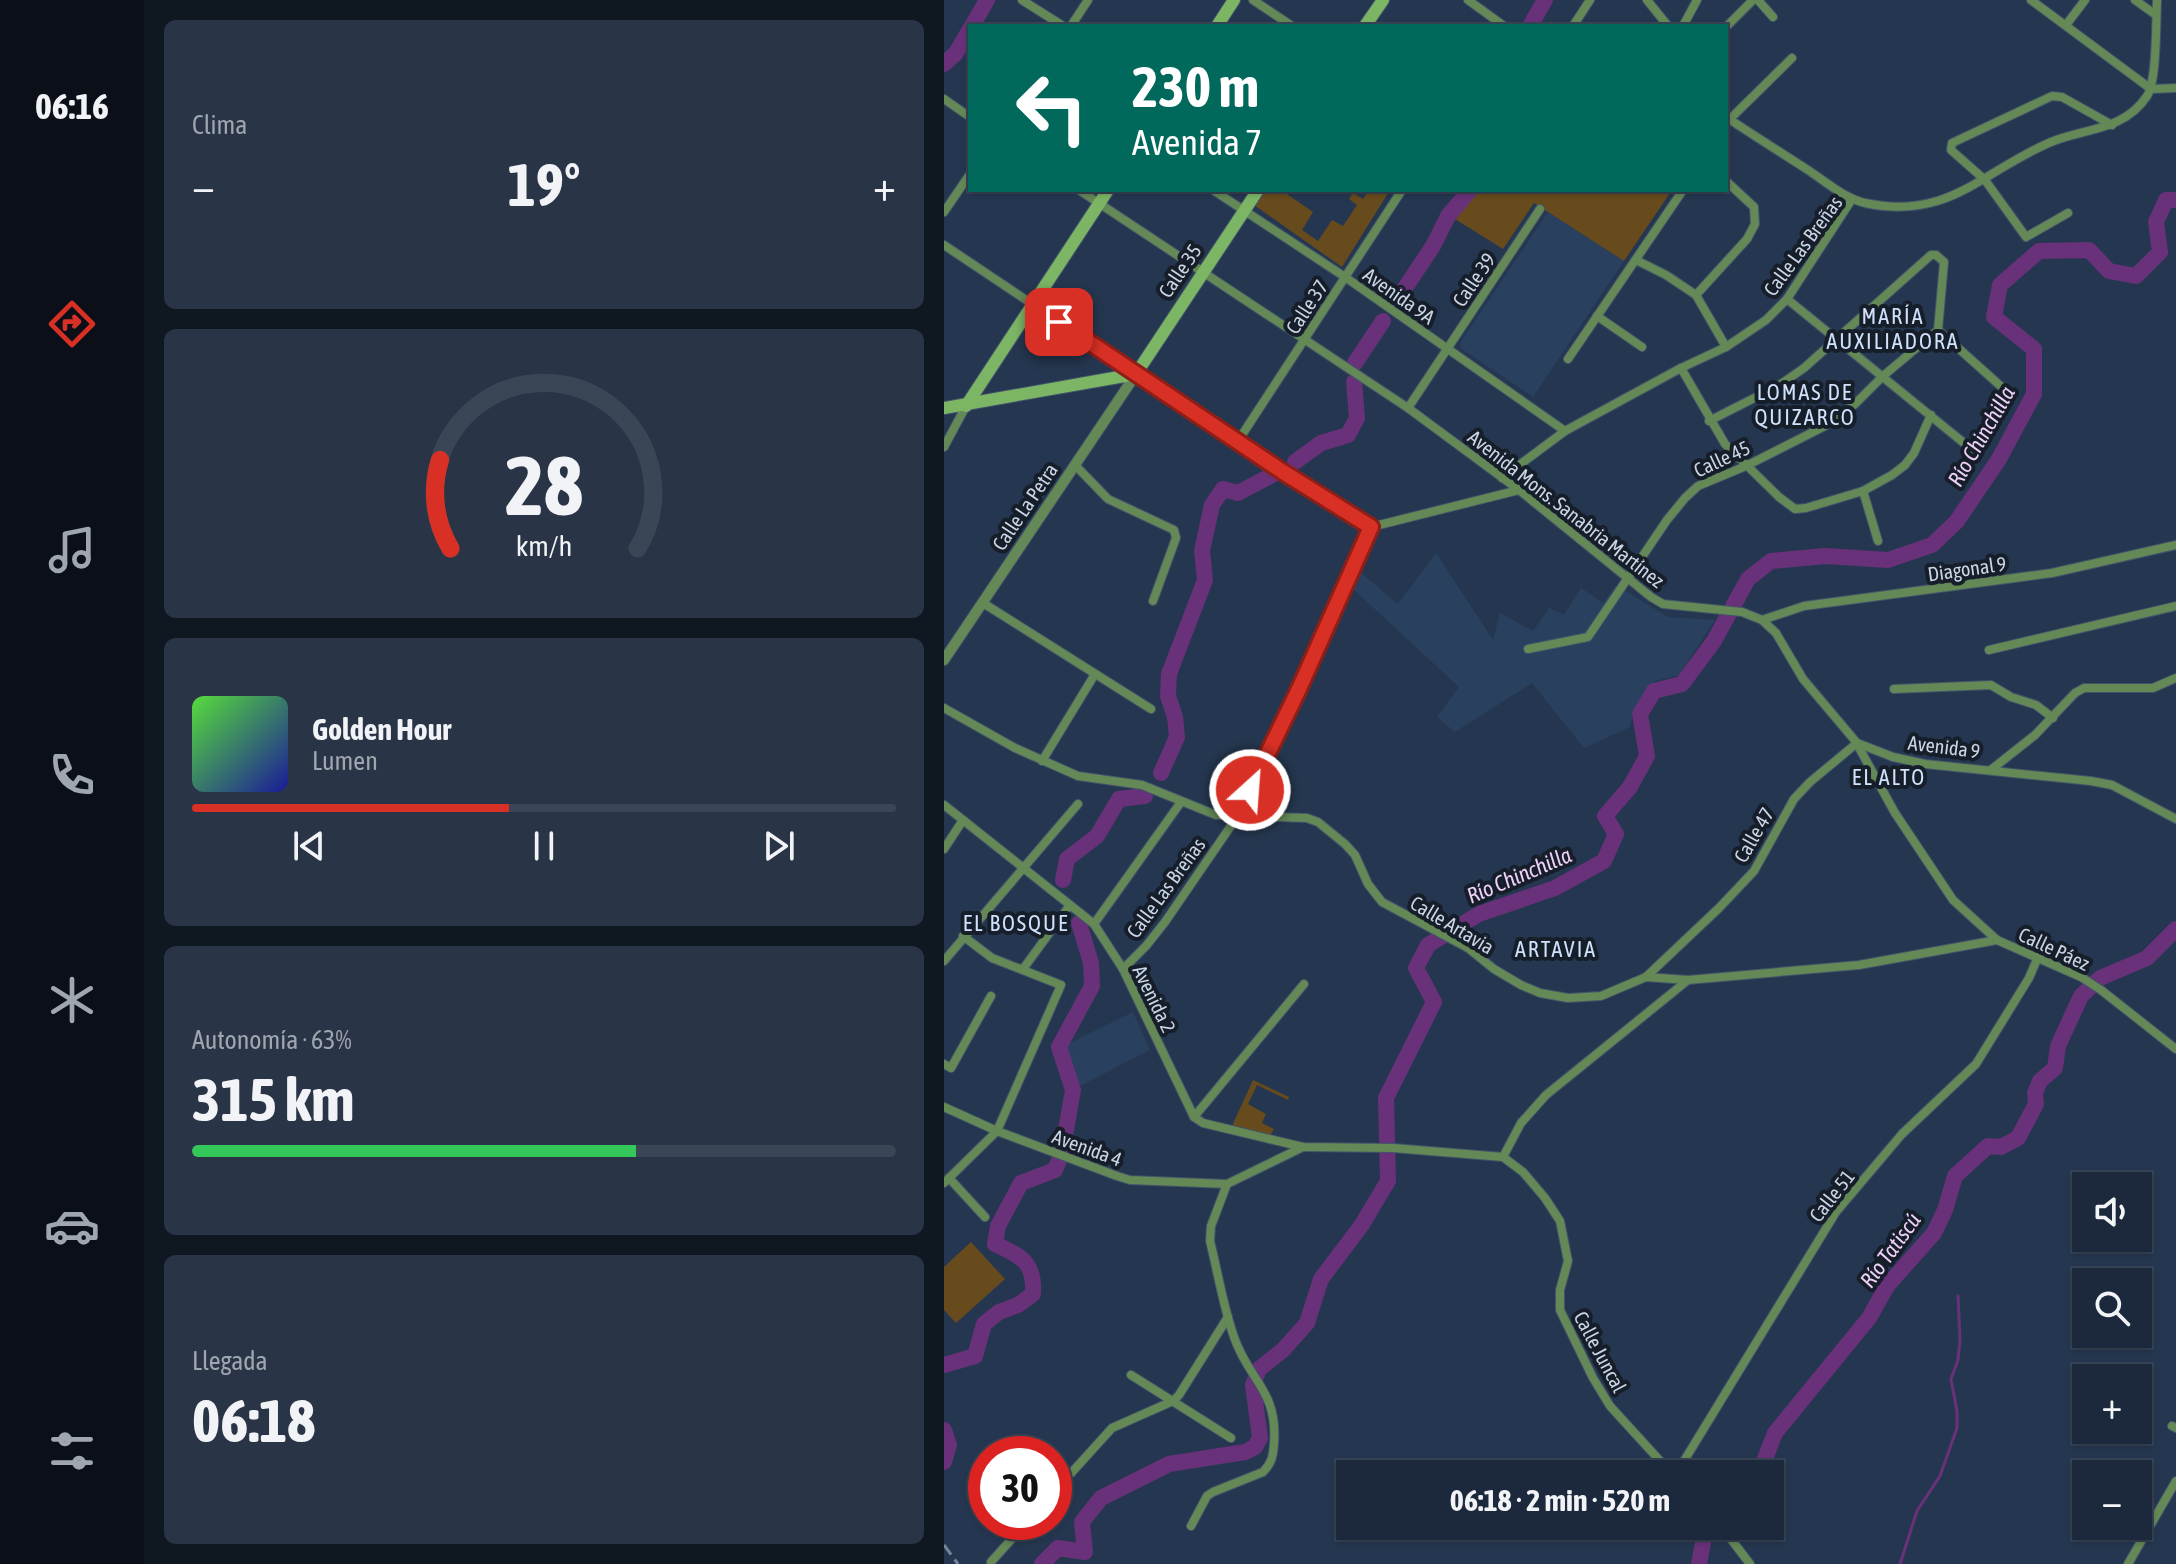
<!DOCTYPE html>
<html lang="es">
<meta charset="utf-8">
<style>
body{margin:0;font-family:"Asap Condensed",sans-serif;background:#293547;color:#f1f3f6;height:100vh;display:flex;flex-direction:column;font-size:30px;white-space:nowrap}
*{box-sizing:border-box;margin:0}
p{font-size:26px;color:#a0a6af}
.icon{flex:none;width:44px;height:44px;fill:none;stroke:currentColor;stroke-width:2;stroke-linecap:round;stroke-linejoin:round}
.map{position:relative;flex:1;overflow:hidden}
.panel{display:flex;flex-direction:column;gap:20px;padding:20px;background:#0f1721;width:800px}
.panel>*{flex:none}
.guide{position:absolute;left:24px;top:24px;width:760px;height:168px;border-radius:0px;box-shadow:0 2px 6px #0004,0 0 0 2px #3a4556;background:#00695c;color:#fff;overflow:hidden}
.fabs{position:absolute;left:1128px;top:1172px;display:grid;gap:16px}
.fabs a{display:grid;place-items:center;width:80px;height:80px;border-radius:0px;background:#1c293c;box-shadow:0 2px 6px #0004,0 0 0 2px #3a4556;font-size:40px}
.speed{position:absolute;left:24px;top:1436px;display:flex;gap:16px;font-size:40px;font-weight:700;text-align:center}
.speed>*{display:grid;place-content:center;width:104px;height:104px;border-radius:50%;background:#1c293c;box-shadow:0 2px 6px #0004,0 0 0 2px #3a4556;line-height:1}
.speed .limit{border:12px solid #d22;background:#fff;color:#111}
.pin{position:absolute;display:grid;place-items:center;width:68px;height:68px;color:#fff;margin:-34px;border-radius:16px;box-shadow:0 4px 12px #0006}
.me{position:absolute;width:88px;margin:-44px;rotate:26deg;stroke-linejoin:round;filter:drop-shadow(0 0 6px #0008)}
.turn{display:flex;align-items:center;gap:28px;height:168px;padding:0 32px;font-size:36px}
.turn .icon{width:104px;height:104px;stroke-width:2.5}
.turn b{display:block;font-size:56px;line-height:68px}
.big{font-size:60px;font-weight:700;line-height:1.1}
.panel .widget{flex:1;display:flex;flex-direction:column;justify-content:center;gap:12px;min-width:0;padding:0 28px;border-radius:12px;background:#293547}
.panel .dial{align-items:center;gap:0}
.dial svg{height:208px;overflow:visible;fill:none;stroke:#3a4556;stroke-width:7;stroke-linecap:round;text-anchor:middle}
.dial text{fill:#f1f3f6;stroke:none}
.song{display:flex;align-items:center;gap:24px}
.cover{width:96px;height:96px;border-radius:12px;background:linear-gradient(135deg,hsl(110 70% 55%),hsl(240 70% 35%))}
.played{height:8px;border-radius:4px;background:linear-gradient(90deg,#d93025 45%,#3a4556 45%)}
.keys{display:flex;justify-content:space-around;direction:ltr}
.heat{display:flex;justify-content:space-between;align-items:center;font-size:44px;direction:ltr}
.charge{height:12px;border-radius:6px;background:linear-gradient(90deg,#34c759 63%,#3a4556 0)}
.trip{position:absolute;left:392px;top:1460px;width:448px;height:80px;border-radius:0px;background:#1c293c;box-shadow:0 2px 6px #0004,0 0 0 2px #3a4556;font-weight:700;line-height:80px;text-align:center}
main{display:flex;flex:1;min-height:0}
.dock{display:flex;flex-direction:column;width:144px;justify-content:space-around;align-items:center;background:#0b1018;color:#a0a6af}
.dock .icon{width:56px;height:56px}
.dock .active{color:#d93025}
.dock b{font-size:36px;color:#f1f3f6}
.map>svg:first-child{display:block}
.built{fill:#2a405f}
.green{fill:#674b1d}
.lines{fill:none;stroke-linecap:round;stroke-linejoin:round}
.stream{stroke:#683179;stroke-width:3}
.river{stroke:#683179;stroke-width:16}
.minor-casing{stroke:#43536b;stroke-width:10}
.tertiary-casing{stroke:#43536b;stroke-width:12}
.secondary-casing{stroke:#43536b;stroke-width:14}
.minor{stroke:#648856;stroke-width:8}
.tertiary{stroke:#648856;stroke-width:10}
.secondary{stroke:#7cb665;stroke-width:12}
.rail{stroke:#768499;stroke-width:3;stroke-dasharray:12 6;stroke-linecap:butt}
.route-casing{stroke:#8d1f18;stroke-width:20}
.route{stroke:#d93025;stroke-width:14}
.labels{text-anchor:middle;stroke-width:8;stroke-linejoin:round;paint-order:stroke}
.street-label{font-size:20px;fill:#cad5e6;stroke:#161e2a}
.neighbourhood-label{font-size:22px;letter-spacing:2px;fill:#cfe1fb;stroke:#161e2a}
.water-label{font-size:22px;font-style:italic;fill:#eed0f8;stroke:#161e2a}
</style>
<main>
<nav class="dock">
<b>06:16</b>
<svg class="icon active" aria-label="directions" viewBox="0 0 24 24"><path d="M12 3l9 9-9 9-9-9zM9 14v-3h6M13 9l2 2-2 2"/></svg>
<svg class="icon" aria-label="music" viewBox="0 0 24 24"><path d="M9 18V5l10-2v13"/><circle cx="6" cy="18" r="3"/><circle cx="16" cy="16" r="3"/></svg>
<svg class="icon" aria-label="phone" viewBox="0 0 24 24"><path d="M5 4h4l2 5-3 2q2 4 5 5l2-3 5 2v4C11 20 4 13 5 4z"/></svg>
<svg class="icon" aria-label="climate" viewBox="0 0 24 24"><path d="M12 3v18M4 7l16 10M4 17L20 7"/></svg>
<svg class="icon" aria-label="car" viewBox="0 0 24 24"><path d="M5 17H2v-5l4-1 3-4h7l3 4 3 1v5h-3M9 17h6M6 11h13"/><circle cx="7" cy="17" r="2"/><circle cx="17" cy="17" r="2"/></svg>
<svg class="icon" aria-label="filters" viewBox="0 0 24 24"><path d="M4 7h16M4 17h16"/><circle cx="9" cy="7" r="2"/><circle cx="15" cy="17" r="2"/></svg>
</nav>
<section class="panel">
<div class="widget"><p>Clima</p>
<div class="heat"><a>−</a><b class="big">19°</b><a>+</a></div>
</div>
<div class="widget dial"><svg viewBox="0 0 100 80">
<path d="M14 69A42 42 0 1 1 86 69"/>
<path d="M14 69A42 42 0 0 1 10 35" stroke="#d93025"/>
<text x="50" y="56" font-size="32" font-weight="700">28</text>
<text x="50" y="72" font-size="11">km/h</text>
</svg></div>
<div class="widget">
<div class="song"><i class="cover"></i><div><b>Golden Hour</b><p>Lumen</p></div></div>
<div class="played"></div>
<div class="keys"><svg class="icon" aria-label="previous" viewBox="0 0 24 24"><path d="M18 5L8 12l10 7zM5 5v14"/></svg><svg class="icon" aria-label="pause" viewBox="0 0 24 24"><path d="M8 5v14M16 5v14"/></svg><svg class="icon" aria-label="next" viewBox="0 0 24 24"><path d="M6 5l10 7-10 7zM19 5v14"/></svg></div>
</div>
<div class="widget"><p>Autonomía · 63%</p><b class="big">315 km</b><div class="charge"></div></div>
<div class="widget"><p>Llegada</p><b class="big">06:18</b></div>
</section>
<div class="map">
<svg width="1232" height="1564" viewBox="0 0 1232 1564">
<rect width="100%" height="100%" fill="#253750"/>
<g class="built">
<polygon points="604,212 680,261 589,397 518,349 516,343"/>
<polygon points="492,553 549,640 556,613 589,631 605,608 620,615 637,588 659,603 672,585 724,617 771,620 735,675 711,681 700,694 689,711 686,727 640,748 588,683 511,732 493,717 515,687 407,587 415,571 454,604"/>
<polygon points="189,1012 206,1050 132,1088 120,1046"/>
</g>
<g class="green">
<polygon points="320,190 337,190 369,212 358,230 374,241 388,220 399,226 413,205 405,199 409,193 419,199 425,190 446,190 398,267 310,205"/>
<polygon points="530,190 728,190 680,261 590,203 559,249 511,219"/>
<polygon points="309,1080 345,1097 344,1100 313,1085 304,1104 322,1114 318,1123 330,1129 326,1136 288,1126"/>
<polygon points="27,1242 61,1279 12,1323 0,1310 0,1267"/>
</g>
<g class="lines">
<polyline class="stream" points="956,1564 973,1511 996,1476 1013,1428 1013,1411 1007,1379 1014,1360 1016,1340 1014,1296"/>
<g class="river">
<polyline points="28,26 43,0"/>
<polyline points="586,26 601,0"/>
<polyline points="0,64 12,53 26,29"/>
<polyline points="451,303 489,246 504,216 526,190"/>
<polyline points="411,363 439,321"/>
<polyline points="351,462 377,443 404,435 413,418 410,382"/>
<polyline points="217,773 233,737 231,717 224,696 225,674 261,580 258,551 268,505 279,489 294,493 330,474"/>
<polyline points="119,880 123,859 153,836 175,799 201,796"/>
<path d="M0,1365L31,1356L40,1324L55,1312L74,1305L89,1294C91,1262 77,1256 51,1244L54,1226L77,1183L111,1170L118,1153L129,1090L115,1047L148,986L147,963L135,923"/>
<polyline points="0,1430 5,1445 0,1462"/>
<polyline points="815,1474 831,1433 925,1318 943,1286 990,1233 1001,1210 1011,1176 1044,1146 1057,1147 1074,1138 1092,1104 1091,1093 1096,1081 1111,1068 1114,1046 1137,996 1156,978 1203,958 1232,929"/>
<polyline points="98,1564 114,1548 141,1552 138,1522 157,1498 225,1464 301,1452 311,1447 316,1438 309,1385 315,1369 339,1350 363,1323 377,1279 417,1226 444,1181 442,1098 490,1002 472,968 484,945 535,914 611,888 660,861 672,834 661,816 686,787 703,756 696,714 710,691 738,684 770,641 804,579 827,561 881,556 944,560 988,545 1013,521 1055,459 1090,394 1090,349 1050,317 1056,285 1095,251 1145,250 1165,271 1192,276 1216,252 1212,222 1222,200 1232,200"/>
<polyline points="755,1564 760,1537 766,1526"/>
</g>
<defs>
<g id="minor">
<polyline points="78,0 119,26"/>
<polyline points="309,0 348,26"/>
<polyline points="524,0 560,26"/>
<polyline points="703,0 724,26"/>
<polyline points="814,0 829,17"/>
<polyline points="1087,0 1207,89"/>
<polyline points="1191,0 1212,15"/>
<polyline points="1122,25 1141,0"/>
<polyline points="127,26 144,0"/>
<polyline points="629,26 646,0"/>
<polyline points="739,26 753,0"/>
<polyline points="782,27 809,0"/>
<polyline points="1207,89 1232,88"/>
<polyline points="0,99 26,117"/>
<path d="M782,117C809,135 836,152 864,170C882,182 900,198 921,203C1005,221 1038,171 1107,142C1141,128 1180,131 1203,96C1213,82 1212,21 1213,0"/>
<polyline points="786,119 848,58"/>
<polyline points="135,190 464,408 575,490 707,597 719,604 798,612 818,620 832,633 859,679 913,743 949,757 981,764 1147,781 1168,785 1232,819"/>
<polyline points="269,190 401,277 621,431"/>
<polyline points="0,212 26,174"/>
<polyline points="1124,213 1082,237 1041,180 1007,150 1008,143 1108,96 1118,97 1168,125"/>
<polyline points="0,245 339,472 427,527"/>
<polyline points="692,260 722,275 752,295 782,347"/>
<polyline points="752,295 803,239 811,224 810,207 782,181"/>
<polyline points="843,299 1031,452"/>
<polyline points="653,316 698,347"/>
<polyline points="994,330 1061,390"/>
<polyline points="624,359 739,190"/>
<polyline points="737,368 781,444 835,497 851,509 862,508 919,491 948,475 961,465 970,453 987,415"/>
<polyline points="464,408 596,209"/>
<polyline points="294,441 458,190"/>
<polyline points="0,447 22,406"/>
<polyline points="131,465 164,499 230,530 232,538 209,601"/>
<polyline points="558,478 621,431 737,368 782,347 822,320 843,299 908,199"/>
<polyline points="919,491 934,541"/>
<polyline points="427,527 575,490"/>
<polyline points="39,603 207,709"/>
<polyline points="818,620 860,606 1108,573 1232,545"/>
<polyline points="584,649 644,637 723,520 741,498 754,486 802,466 881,426 911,404 939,376 994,330 1000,262 992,255 987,255 860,368 834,386 765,421"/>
<polyline points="1045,650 1232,606"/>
<polyline points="950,689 1047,685 1067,697 1092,705 1109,718"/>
<polyline points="0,708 71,748 134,776 198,785 272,815 363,818 374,822 401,844 411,855 424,884 438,902 524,948 550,969 577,985 596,993 624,998 657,996 702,977 744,980 915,965 1053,940"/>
<polyline points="913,744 951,813 1009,900 1053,940 1137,977 1157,990 1232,1049"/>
<polyline points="98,761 151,674"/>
<polyline points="1048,769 1091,735 1131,693 1140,688 1209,688 1232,678"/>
<polyline points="0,805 150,924 179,969 250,1117 259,1123 359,1147 449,1148 559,1157 579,1172 601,1198 616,1221 624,1261 616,1290 616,1310 649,1378 666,1406 728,1474"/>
<polyline points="0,849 19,820"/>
<polyline points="150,924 237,802"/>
<polyline points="0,961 134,804"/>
<polyline points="79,969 126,905"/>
<polyline points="179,969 202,946 221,922 293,817 355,689 427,527"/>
<polyline points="702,977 775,908 810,871 850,799 866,782 913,743"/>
<polyline points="0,1064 7,1068 47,996"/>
<polyline points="0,1107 53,1131 173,1176 186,1180 283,1184"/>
<polyline points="250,1117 360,984"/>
<polyline points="559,1157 577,1123 602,1095 744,980"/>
<polyline points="5,1178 41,1217"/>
<polyline points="0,1183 53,1131 117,985 48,958 19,936"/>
<polyline points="187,1375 287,1438"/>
<polyline points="1228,1426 1232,1428"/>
<polyline points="732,1474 892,1212 958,1134 1032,1064 1085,978 1094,957"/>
<polyline points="110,1492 168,1428 229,1401 235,1395 284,1317"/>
<path d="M247,1526L263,1496L269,1492L319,1472C328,1463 329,1456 330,1444C334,1390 305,1381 290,1337C279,1306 274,1273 266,1241L267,1226L283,1184L359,1147"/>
<polyline points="777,1526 806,1564"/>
<polyline points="47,1562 83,1522"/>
<polyline points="1184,1564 1232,1481"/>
</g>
<polyline id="tertiary" points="0,660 192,374"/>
<g id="secondary">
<polyline points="273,26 290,0"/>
<polyline points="421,26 439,0"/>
<polyline points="22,406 164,190"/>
<polyline points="0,408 192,374 314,190"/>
</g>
</defs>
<use href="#minor" class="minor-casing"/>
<use href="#tertiary" class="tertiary-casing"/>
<use href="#secondary" class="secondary-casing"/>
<use href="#minor" class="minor"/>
<use href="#tertiary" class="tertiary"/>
<use href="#secondary" class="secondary"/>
<polyline class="rail" points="0,1545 14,1564"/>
</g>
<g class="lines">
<defs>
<polyline id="route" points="115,322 339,472 427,527 355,689 306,790"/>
</defs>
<use href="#route" class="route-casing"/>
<use href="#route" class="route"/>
</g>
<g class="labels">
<g class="street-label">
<text transform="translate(859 246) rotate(-54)" y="7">Calle Las Breñas</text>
<text transform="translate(236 271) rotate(-56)" y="7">Calle 35</text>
<text transform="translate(530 280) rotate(-56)" y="7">Calle 39</text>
<text transform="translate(455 296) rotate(35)" y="7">Avenida 9A</text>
<text transform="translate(363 307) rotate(-57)" y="7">Calle 37</text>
<text transform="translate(778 459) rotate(-25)" y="7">Calle 45</text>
<text transform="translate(81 507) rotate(-56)" y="7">Calle La Petra</text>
<text transform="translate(622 509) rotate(38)" y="7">Avenida Mons. Sanabria Martínez</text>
<text transform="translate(1023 569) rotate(-8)" y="7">Diagonal 9</text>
<text transform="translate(1000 747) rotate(7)" y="7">Avenida 9</text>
<text transform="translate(810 835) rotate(-60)" y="7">Calle 47</text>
<text transform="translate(222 888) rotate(-54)" y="7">Calle Las Breñas</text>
<text transform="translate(508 925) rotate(31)" y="7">Calle Artavia</text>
<text transform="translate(1110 949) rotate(25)" y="7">Calle Páez</text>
<text transform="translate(210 999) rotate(64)" y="7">Avenida 2</text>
<text transform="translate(143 1148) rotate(20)" y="7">Avenida 4</text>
<text transform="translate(888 1196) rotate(-52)" y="7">Calle 51</text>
<text transform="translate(656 1352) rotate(62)" y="7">Calle Juncal</text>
</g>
<g class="neighbourhood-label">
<text x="949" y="324">MARÍA<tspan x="949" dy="25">AUXILIADORA</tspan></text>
<text x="861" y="400">LOMAS DE<tspan x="861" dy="25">QUIZARCO</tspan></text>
<text x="945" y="785">EL ALTO</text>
<text x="72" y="931">EL BOSQUE</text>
<text x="612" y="957">ARTAVIA</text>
</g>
<g class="water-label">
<text transform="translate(1037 436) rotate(-60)" y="8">Río Chinchilla</text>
<text transform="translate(575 875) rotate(-23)" y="8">Río Chinchilla</text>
<text transform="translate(946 1250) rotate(-54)" y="8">Río Tatiscú</text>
</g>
</g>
</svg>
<div class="fabs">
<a><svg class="icon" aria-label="sound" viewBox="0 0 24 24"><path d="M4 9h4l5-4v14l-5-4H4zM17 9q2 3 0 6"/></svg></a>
<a><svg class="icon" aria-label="search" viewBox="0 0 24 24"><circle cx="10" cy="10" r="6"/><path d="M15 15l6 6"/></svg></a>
<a>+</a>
<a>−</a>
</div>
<div class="speed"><div class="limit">30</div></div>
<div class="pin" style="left:115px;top:322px;background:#d93025"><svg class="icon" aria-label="arrive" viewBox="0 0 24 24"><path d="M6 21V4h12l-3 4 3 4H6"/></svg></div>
<svg class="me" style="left:306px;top:790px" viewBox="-20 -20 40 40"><circle r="17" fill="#d93025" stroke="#fff" stroke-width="3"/><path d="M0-11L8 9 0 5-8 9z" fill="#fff"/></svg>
<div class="trip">06:18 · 2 min · 520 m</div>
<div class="guide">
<div class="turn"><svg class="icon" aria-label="left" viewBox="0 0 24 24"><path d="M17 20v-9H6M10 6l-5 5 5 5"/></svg><div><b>230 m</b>Avenida 7</div></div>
</div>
</div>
</main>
